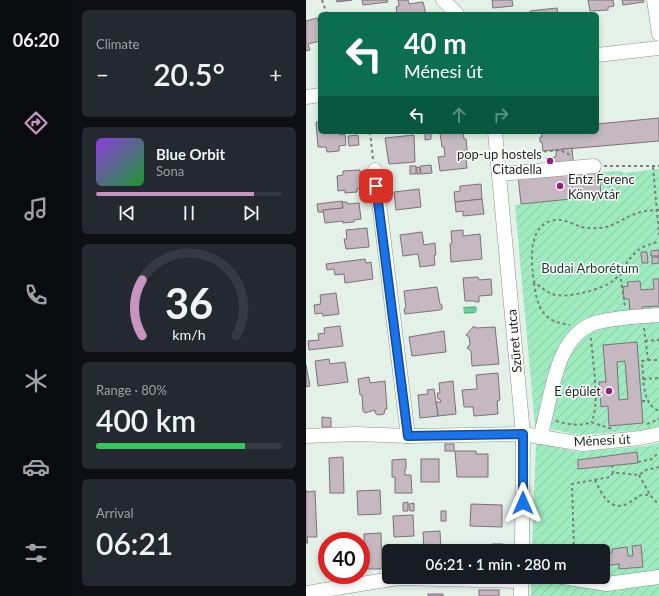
<!DOCTYPE html>
<meta charset="utf-8">
<style>
body{margin:0;font-family:Lato,sans-serif;background:#242831;color:#f1f3f6;height:100vh;display:flex;flex-direction:column;font-size:15px;white-space:nowrap}
*{box-sizing:border-box;margin:0}
p{font-size:13px;color:#9ea1a6}
.icon{flex:none;width:22px;height:22px;fill:none;stroke:currentColor;stroke-width:2;stroke-linecap:round;stroke-linejoin:round}
.map{position:relative;flex:1;overflow:hidden}
.sheet{display:flex;flex-direction:column;gap:10px;padding:10px;background:#0d0f14;width:234px}
.sheet>*{flex:none}
.banner{position:absolute;left:12px;top:12px;width:281px;height:122px;border-radius:6px;box-shadow:0 2px 6px #0003;background:#0b6e4f;color:#fff;overflow:hidden}
.speed{position:absolute;left:12px;top:532px;display:flex;gap:8px;font-size:20px;font-weight:700;text-align:center}
.speed>*{display:grid;place-content:center;width:52px;height:52px;border-radius:50%;background:#171b24;box-shadow:0 2px 6px #0003;line-height:1}
.speed .limit{border:6px solid #d22;background:#fff;color:#111}
.pin{position:absolute;display:grid;place-items:center;width:34px;height:34px;color:#fff;margin:-17px;border-radius:8px;box-shadow:0 2px 6px #0006}
.me{position:absolute;width:44px;margin:-22px;rotate:0deg;stroke-linejoin:round;filter:drop-shadow(0 0 3px #0008)}
.turn{display:flex;align-items:center;gap:14px;height:84px;padding:0 20px;font-size:18px}
.turn .icon{width:52px;height:52px;stroke-width:2.5}
.turn b{display:block;font-size:28px;line-height:34px}
.lanes{display:flex;align-items:center;height:38px;padding:0 20px;background:#0003;justify-content:center;gap:20px;direction:ltr}
.lanes .off{opacity:.35}
.big{font-size:30px;font-weight:600;line-height:1.1}
.sheet .card{flex:1;display:flex;flex-direction:column;justify-content:center;gap:6px;min-width:0;padding:0 14px;border-radius:6px;background:#242831}
.sheet .dial{align-items:center;gap:0}
.dial svg{height:104px;overflow:visible;fill:none;stroke:#363941;stroke-width:7;stroke-linecap:round;text-anchor:middle}
.dial text{fill:#f1f3f6;stroke:none}
.song{display:flex;align-items:center;gap:12px}
.cover{width:48px;height:48px;border-radius:6px;background:linear-gradient(135deg,hsl(270 70% 55%),hsl(130 70% 35%))}
.played{height:4px;border-radius:2px;background:linear-gradient(90deg,#c793bf 85%,#363941 85%)}
.keys{display:flex;justify-content:space-around;direction:ltr}
.heat{display:flex;justify-content:space-between;align-items:center;font-size:22px;direction:ltr}
.charge{height:6px;border-radius:3px;background:linear-gradient(90deg,#34c759 80%,#363941 0)}
.trip{position:absolute;left:76px;top:544px;width:228px;height:40px;border-radius:6px;background:#171b24;box-shadow:0 2px 6px #0003;font-weight:600;line-height:40px;text-align:center}
main{display:flex;flex:1;min-height:0}
.tabs{display:flex;flex-direction:column;width:72px;justify-content:space-around;align-items:center;background:#090b0e;color:#9ea1a6}
.tabs .icon{width:28px;height:28px}
.tabs .on{color:#c793bf}
.tabs b{font-size:18px;color:#f1f3f6}
.map>svg:first-child{display:block}
.garden{fill:url(#garden-furrows)}
.water{fill:url(#water-rules)}
.building{fill:#c5b8c0;stroke:#7d7179;fill-rule:evenodd}
.lines{fill:none;stroke-linecap:round;stroke-linejoin:round}
.minor-casing{stroke:#87948c;stroke-width:15}
.path{stroke:#78827c;stroke-width:2;stroke-dasharray:3 3;stroke-linecap:butt}
.minor{stroke:#fff;stroke-width:14}
.route-casing{stroke:#114b97;stroke-width:10}
.route{stroke:#1a73e8;stroke-width:7}
.poi-dot{fill:#931d7b;stroke:#fff;stroke-width:1.5}
.labels{text-anchor:middle;stroke-width:3;stroke-linejoin:round;paint-order:stroke}
.poi-label{font-size:13px;fill:#1d231f;stroke:#fff;text-anchor:end}
.park-label{font-size:13px;fill:#123d28;stroke:#fff}
.street-label{font-size:13px;fill:#1d231f;stroke:#fff}
</style>
<main>
<nav class="tabs">
<b>06:20</b>
<svg class="icon on" aria-label="directions" viewBox="0 0 24 24"><path d="M12 3l9 9-9 9-9-9zM9 14v-3h6M13 9l2 2-2 2"/></svg>
<svg class="icon" aria-label="music" viewBox="0 0 24 24"><path d="M9 18V5l10-2v13"/><circle cx="6" cy="18" r="3"/><circle cx="16" cy="16" r="3"/></svg>
<svg class="icon" aria-label="phone" viewBox="0 0 24 24"><path d="M5 4h4l2 5-3 2q2 4 5 5l2-3 5 2v4C11 20 4 13 5 4z"/></svg>
<svg class="icon" aria-label="climate" viewBox="0 0 24 24"><path d="M12 3v18M4 7l16 10M4 17L20 7"/></svg>
<svg class="icon" aria-label="car" viewBox="0 0 24 24"><path d="M5 17H2v-5l4-1 3-4h7l3 4 3 1v5h-3M9 17h6M6 11h13"/><circle cx="7" cy="17" r="2"/><circle cx="17" cy="17" r="2"/></svg>
<svg class="icon" aria-label="filters" viewBox="0 0 24 24"><path d="M4 7h16M4 17h16"/><circle cx="9" cy="7" r="2"/><circle cx="15" cy="17" r="2"/></svg>
</nav>
<section class="sheet">
<div class="card"><p>Climate</p>
<div class="heat"><a>−</a><b class="big">20.5°</b><a>+</a></div>
</div>
<div class="card">
<div class="song"><i class="cover"></i><div><b>Blue Orbit</b><p>Sona</p></div></div>
<div class="played"></div>
<div class="keys"><svg class="icon" aria-label="previous" viewBox="0 0 24 24"><path d="M18 5L8 12l10 7zM5 5v14"/></svg><svg class="icon" aria-label="pause" viewBox="0 0 24 24"><path d="M8 5v14M16 5v14"/></svg><svg class="icon" aria-label="next" viewBox="0 0 24 24"><path d="M6 5l10 7-10 7zM19 5v14"/></svg></div>
</div>
<div class="card dial"><svg viewBox="0 0 100 80">
<path d="M14 69A42 42 0 1 1 86 69"/>
<path d="M14 69A42 42 0 0 1 14 26" stroke="#c793bf"/>
<text x="50" y="56" font-size="32" font-weight="700">36</text>
<text x="50" y="72" font-size="11">km/h</text>
</svg></div>
<div class="card"><p>Range · 80%</p><b class="big">400 km</b><div class="charge"></div></div>
<div class="card"><p>Arrival</p><b class="big">06:21</b></div>
</section>
<div class="map">
<svg width="353" height="596" viewBox="0 0 353 596">
<defs>
<pattern id="garden-furrows" width="10" height="10" patternUnits="userSpaceOnUse"><rect width="10" height="10" fill="#9eebbf"/><path d="M-1 1l2-2M0 10L10 0M9 11l2-2" fill="none" stroke="#88c9a4"/></pattern>
<pattern id="water-rules" width="6" height="5" patternUnits="userSpaceOnUse"><rect width="6" height="5" fill="#6dd19c"/><path d="M0 2.5h6" fill="none" stroke="#5eb386"/></pattern>
</defs>
<rect width="100%" height="100%" fill="#e3f1e8"/>
<g class="garden">
<polygon points="353,169 353,426 337,430 274,435 229,426 209,205 296,196 294,172 314,171 318,173"/>
<polygon points="230,443 273,452 340,446 353,443 353,596 225,596 225,577 297,577 297,551 226,551"/>
</g>
<polygon class="water" points="169,306 171,308 171,311 169,313 158,314 157,307"/>
<g class="building">
<polygon points="30,0 46,0 31,2"/>
<polygon points="56,0 81,0 82,2 57,5"/>
<polygon points="92,0 102,0 103,4 117,2 120,14 91,13 90,7 93,6"/>
<polygon points="186,0 206,0 207,6 187,8"/>
<polygon points="282,0 307,0 308,6 302,7 302,10 284,11"/>
<polygon points="316,0 337,0 338,2 317,5"/>
<polygon points="251,8 252,14 224,14 224,11"/>
<polygon points="11,18 14,29 14,41 2,44 4,50 0,51 0,21"/>
<polygon points="353,118 353,141 237,151 236,142 234,142 234,137 236,137 235,132 291,132 291,124"/>
<polygon points="10,122 14,122 14,132 34,132 34,135 39,134 40,145 33,146 33,151 21,152 20,147 12,147"/>
<polygon points="144,132 157,132 158,139 160,139 162,160 160,160 161,168 134,171 132,157 139,156 138,147 136,147 134,133"/>
<polygon points="119,133 125,133 125,139 119,140"/>
<polygon points="52,135 53,145 43,146 42,136"/>
<polygon points="108,135 109,162 83,164 79,138"/>
<polygon points="266,148 268,170 241,166 240,158 250,157 250,150"/>
<polygon points="125,165 126,173 115,174 114,166"/>
<rect x="104" y="166" width="6" height="8"/>
<polygon points="111,167 114,168 114,174 111,174"/>
<polygon points="293,168 295,196 215,204 212,176"/>
<polygon points="54,170 56,188 51,189 51,192 39,193 39,190 32,191 31,176 37,175 37,171"/>
<polygon points="175,184 176,199 149,202 148,192 154,191 154,186"/>
<polygon points="113,189 115,207 90,210 88,192"/>
<polygon points="176,199 178,214 157,216 157,211 150,212 149,202"/>
<polygon points="36,201 37,208 17,210 17,212 12,212 11,204"/>
<polygon points="36,202 41,202 41,204 53,203 55,219 48,220 48,222 37,223 37,221 19,223 17,210 37,208"/>
<polygon points="61,228 63,247 40,249 38,239 41,239 40,230"/>
<polygon points="157,230 157,236 174,234 176,259 145,262 144,244 146,243 145,231"/>
<polygon points="116,232 118,245 129,243 130,255 128,255 129,265 114,267 112,254 97,256 94,235"/>
<polygon points="353,250 353,256 345,256 345,251"/>
<polygon points="335,252 341,252 342,263 336,263"/>
<polygon points="346,257 353,257 353,263 346,264"/>
<polygon points="59,259 60,263 65,262 67,279 39,283 38,274 29,275 28,269 21,270 20,264"/>
<polygon points="172,277 173,280 185,279 186,295 173,296 173,302 171,302 167,301 159,301 157,278"/>
<polygon points="347,279 353,279 353,306 336,307 336,311 324,312 323,299 318,299 317,287 322,286 321,282 334,281 335,290 348,289"/>
<polygon points="131,287 134,304 136,305 136,309 134,310 99,314 98,309 100,308 98,291"/>
<polygon points="30,293 33,314 17,316 16,313 9,314 8,305 15,304 14,295"/>
<polygon points="34,326 37,346 3,350 2,341 13,340 12,334 19,333 18,328"/>
<polygon points="168,326 170,328 189,327 193,364 166,366 165,351 161,348 164,344 163,337 160,335"/>
<polygon points="138,331 140,352 106,356 103,337"/>
<path d="M331,342L337,423L303,426L302,406L295,407L293,382H300L297,345ZM319,361L322,399L313,400L311,362Z"/>
<polygon points="23,359 24,364 39,362 42,382 12,386 9,361"/>
<polygon points="0,365 4,386 0,387"/>
<polygon points="192,373 194,400 191,401 192,414 168,416 167,407 158,407 156,390 171,389 170,375"/>
<polygon points="63,377 64,383 79,381 81,409 79,409 78,414 72,415 69,413 69,410 59,413 57,411 56,395 54,395 52,379"/>
<polygon points="147,381 150,414 132,416 130,402 135,402 134,399 132,399 131,393 134,393 133,383"/>
<polygon points="128,389 132,416 114,418 112,395 122,394 121,390"/>
<polygon points="16,417 25,418 25,427 16,427"/>
<rect x="139" y="444" width="9" height="7"/>
<polygon points="149,451 170,451 170,454 182,454 182,477 151,477"/>
<polygon points="331,452 332,463 272,469 272,460"/>
<polygon points="37,457 38,493 24,493 23,458"/>
<polygon points="100,459 100,469 99,469 99,475 105,475 106,493 89,493 89,477 86,477 86,460"/>
<rect x="115" y="459" width="18" height="23"/>
<polygon points="0,490 1,492 9,491 11,537 1,537 2,543 0,543"/>
<polygon points="74,490 75,514 52,515 51,491"/>
<polygon points="102,502 102,511 97,511 97,503"/>
<polygon points="108,503 108,511 104,511 103,504"/>
<polygon points="165,504 196,505 196,527 164,526"/>
<rect x="135" y="511" width="5" height="10"/>
<polygon points="107,515 108,536 88,537 87,516"/>
<polygon points="134,531 135,551 118,551 117,532"/>
<polygon points="75,533 76,569 59,569 58,534"/>
<polygon points="186,544 197,544 196,551 153,551 186,551"/>
<polygon points="335,545 337,567 313,569 313,564 297,566 297,554 306,553 306,549 321,547 322,556 327,556 326,546"/>
<rect x="173" y="590" width="20" height="6"/>
<rect x="122" y="594" width="15" height="2"/>
</g>
<g class="lines">
<defs>
<g id="minor">
<polyline points="137,0 151,14"/>
<polyline points="348,0 353,34"/>
<polyline points="291,55 353,48"/>
<polyline points="0,97 14,95"/>
<polyline points="189,132 217,434 216,551"/>
<polyline points="69,170 102,436"/>
<polyline points="193,174 288,166"/>
<polyline points="0,436 50,434 102,436 217,434 277,444 334,438 353,434"/>
<path d="M234,437C246,401 247,337 289,323C309,317 332,317 353,315"/>
<polyline points="257,577 301,584 353,577"/>
<polyline points="0,593 92,578 215,581"/>
<polyline points="215,596 215,577"/>
</g>
</defs>
<use href="#minor" class="minor-casing"/>
<g class="path">
<polyline points="16,0 21,14"/>
<polyline points="64,132 67,159"/>
<polyline points="234,159 233,152 254,150 266,156"/>
<polyline points="298,166 353,166"/>
<polyline points="347,167 353,235"/>
<path d="M353,210C345,210 336,211 329,214C317,218 307,227 295,228C289,228 279,229 273,226C266,224 259,219 250,220C221,223 225,262 228,282C234,286 239,291 246,294C260,299 296,290 308,280C312,277 314,272 317,268C328,253 334,245 353,242"/>
<polyline points="314,273 319,306"/>
<path d="M228,283C230,298 233,314 248,321C253,323 259,324 264,325"/>
<path d="M338,328L342,360L336,361C338,377 335,404 353,411"/>
<path d="M285,338C286,359 295,405 285,422"/>
<polyline points="339,341 353,340"/>
<polyline points="342,360 353,360"/>
<polyline points="337,379 353,378"/>
<polyline points="336,401 341,401"/>
<path d="M250,421C261,424 274,427 285,422L306,429"/>
<polyline points="341,424 353,419"/>
<polyline points="332,462 346,459 353,452"/>
<polyline points="306,465 307,473"/>
<polyline points="333,475 344,495 353,505"/>
<path d="M289,480C295,492 303,512 321,504C332,498 330,494 344,495"/>
<polyline points="268,551 266,484 304,477 307,473 315,473 333,475 340,470 353,467"/>
</g>
<use href="#minor" class="minor"/>
</g>
<g class="lines">
<defs>
<polyline id="route" points="70,186 102,436 217,434 217,503"/>
</defs>
<use href="#route" class="route-casing"/>
<use href="#route" class="route"/>
</g>
<g class="poi-dot">
<circle cx="244" cy="161" r="4"/>
<circle cx="254" cy="186" r="4"/>
<circle cx="303" cy="391" r="4"/>
</g>
<g class="labels">
<g class="poi-label">
<text x="236" y="159">pop-up hostels<tspan x="236" dy="15">Citadella</tspan></text>
<text x="262" y="184" text-anchor="start">Entz Ferenc<tspan x="262" dy="15">Könyvtár</tspan></text>
<text x="295" y="396">E épület</text>
</g>
<g class="park-label">
<text x="284" y="273">Budai Arborétum</text>
</g>
<g class="street-label">
<text transform="translate(208 341) rotate(-95)" y="5">Szüret utca</text>
<text transform="translate(296 440) rotate(-3)" y="5">Ménesi út</text>
</g>
</g>
</svg>
<div class="speed"><div class="limit">40</div></div>
<div class="pin" style="left:70px;top:186px;background:#d93025"><svg class="icon" aria-label="arrive" viewBox="0 0 24 24"><path d="M6 21V4h12l-3 4 3 4H6"/></svg></div>
<svg class="me" style="left:217px;top:503px" viewBox="-20 -20 40 40"><path d="M0-17L14 15 0 8-14 15z" fill="#1a73e8" stroke="#fff" stroke-width="4"/></svg>
<div class="trip">06:21 · 1 min · 280 m</div>
<div class="banner">
<div class="turn"><svg class="icon" aria-label="left" viewBox="0 0 24 24"><path d="M17 20v-9H6M10 6l-5 5 5 5"/></svg><div><b>40 m</b>Ménesi út</div></div>
<div class="lanes"><svg class="icon" aria-label="left" viewBox="0 0 24 24"><path d="M17 20v-9H6M10 6l-5 5 5 5"/></svg><svg class="icon off" aria-label="ahead" viewBox="0 0 24 24"><path d="M12 20V5M6 11l6-6 6 6"/></svg><svg class="icon off" aria-label="right" viewBox="0 0 24 24"><path d="M7 20v-9h11M14 6l5 5-5 5"/></svg></div>
</div>
</div>
</main>
